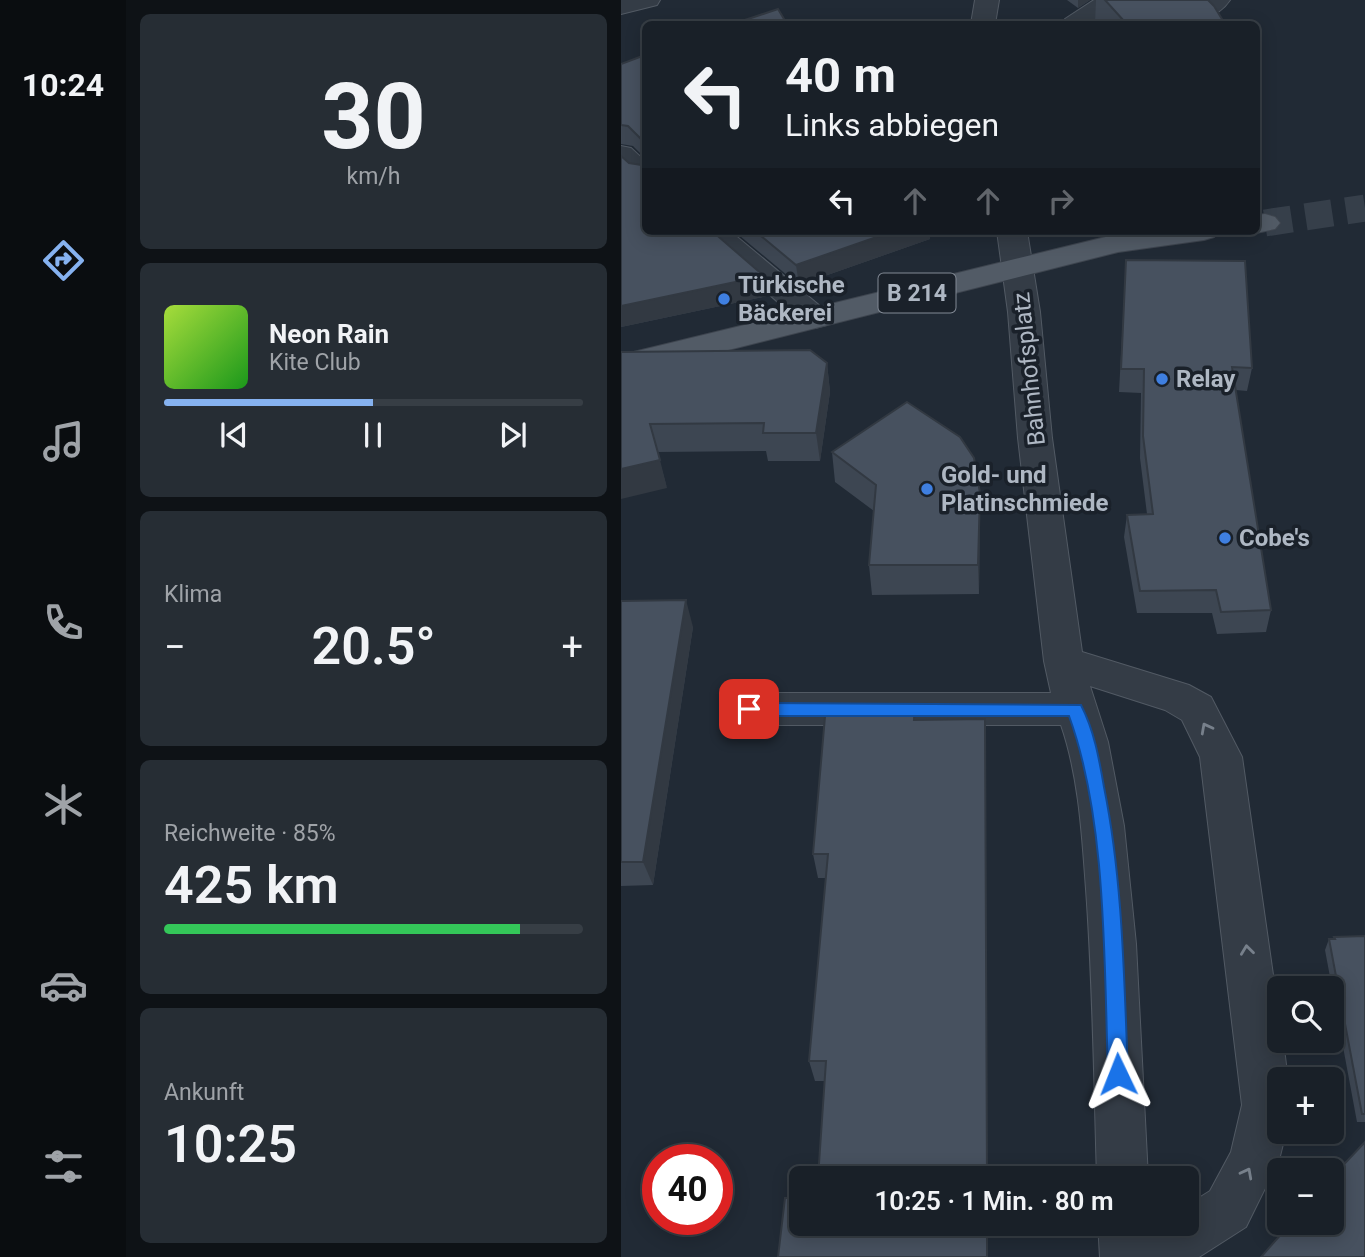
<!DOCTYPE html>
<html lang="de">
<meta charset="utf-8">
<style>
body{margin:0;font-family:Roboto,sans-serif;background:#262d34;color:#f1f3f6;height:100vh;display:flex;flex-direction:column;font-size:26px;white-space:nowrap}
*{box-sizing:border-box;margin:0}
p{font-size:23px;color:#9fa3a8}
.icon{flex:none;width:38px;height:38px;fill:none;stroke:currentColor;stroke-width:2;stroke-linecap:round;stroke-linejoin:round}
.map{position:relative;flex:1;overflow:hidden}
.side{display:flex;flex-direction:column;gap:14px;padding:14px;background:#0e1216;width:495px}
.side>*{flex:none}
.hud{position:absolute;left:21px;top:21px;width:618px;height:214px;border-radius:10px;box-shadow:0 4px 18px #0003,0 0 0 2px #373e45;background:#192028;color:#f1f3f6;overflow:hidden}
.tools{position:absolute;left:646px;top:976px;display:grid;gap:14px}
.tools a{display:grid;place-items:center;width:77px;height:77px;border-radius:10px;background:#192028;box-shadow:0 4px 18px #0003,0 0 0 2px #373e45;font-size:35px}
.speed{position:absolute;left:21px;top:1144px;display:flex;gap:14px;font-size:35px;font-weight:700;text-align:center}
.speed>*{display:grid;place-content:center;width:91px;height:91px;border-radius:50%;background:#192028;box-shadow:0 4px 18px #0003,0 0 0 2px #373e45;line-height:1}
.speed .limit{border:10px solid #d22;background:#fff;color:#111}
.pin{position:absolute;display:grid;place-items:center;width:60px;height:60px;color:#fff;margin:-30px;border-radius:14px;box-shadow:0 4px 10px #0006}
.me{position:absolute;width:77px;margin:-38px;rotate:358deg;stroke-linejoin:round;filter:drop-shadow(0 0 5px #0008)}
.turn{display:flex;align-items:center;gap:24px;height:147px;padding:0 28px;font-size:32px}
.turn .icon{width:91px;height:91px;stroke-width:2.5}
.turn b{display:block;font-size:49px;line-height:60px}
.lanes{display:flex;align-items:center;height:66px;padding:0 28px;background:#0003;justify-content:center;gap:35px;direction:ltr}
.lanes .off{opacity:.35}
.big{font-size:52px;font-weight:600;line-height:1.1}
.side .tile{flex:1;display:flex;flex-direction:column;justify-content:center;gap:10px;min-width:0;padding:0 24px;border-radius:10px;background:#262d34}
.side .dial{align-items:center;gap:0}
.dial b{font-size:91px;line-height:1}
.song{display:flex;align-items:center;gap:21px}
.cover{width:84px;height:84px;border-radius:10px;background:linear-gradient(135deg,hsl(80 70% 55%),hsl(120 70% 35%))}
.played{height:7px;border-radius:4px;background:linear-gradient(90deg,#86b2f0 50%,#373e45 50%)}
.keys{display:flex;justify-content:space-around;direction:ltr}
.heat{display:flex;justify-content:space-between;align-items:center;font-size:38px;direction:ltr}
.charge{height:10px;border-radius:5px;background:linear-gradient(90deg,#34c759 85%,#373e45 0)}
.trip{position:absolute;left:168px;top:1166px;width:410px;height:70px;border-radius:10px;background:#192028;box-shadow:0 4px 18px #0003,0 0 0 2px #373e45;font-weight:600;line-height:70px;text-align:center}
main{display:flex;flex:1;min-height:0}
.tabs{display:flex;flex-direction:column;width:126px;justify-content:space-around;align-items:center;background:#0a0d10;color:#9fa3a8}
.tabs .icon{width:49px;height:49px}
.tabs .selected{color:#86b2f0}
.tabs b{font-size:32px;color:#f1f3f6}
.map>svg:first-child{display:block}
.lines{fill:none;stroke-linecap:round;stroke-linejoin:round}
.major-tunnel{stroke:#363f4a;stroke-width:27;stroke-dasharray:27 14;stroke-linecap:butt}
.minor-casing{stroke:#525a64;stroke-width:2}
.major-casing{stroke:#3e454f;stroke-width:2}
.minor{fill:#343c46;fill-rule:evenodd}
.major{fill:#525b66;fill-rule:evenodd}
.wall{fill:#3d4652}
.shaded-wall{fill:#323942}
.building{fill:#47515f;stroke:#323942;stroke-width:2}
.oneway{stroke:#77808b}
.route{fill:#1a73e8;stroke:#114b97;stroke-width:2}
.shop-dot{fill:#3f7fe0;stroke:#1a212a;stroke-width:2.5}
.labels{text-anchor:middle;stroke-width:7;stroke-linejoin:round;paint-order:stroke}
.shield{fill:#1a212a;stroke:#828a95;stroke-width:2}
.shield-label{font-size:23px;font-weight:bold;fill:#aeb7c3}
.poi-label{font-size:24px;font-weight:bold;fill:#aeb7c3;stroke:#1a212a;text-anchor:start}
.street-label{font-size:24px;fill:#aeb7c3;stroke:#1a212a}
</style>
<main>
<nav class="tabs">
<b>10:24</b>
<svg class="icon selected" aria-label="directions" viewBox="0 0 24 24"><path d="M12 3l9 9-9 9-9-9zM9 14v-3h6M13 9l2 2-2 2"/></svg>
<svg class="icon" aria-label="music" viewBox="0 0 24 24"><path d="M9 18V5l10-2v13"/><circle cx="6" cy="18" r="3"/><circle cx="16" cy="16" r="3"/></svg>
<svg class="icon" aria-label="phone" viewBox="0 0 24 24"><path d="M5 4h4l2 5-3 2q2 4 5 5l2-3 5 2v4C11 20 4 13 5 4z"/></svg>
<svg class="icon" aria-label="climate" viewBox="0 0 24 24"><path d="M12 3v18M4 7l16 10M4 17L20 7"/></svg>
<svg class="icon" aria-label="car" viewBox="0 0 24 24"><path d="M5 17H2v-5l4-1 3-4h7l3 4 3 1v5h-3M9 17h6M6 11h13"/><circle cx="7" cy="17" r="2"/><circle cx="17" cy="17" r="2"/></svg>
<svg class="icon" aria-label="filters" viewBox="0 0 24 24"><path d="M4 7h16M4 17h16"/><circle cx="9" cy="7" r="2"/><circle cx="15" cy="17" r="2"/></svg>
</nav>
<section class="side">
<div class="tile dial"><b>30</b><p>km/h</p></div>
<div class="tile">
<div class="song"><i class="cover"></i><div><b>Neon Rain</b><p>Kite Club</p></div></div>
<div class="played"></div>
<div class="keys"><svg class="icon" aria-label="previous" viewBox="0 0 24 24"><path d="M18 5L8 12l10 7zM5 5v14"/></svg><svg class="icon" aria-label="pause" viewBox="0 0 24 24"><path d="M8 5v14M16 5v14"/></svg><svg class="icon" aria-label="next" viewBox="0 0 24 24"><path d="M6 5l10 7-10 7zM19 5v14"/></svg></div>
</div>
<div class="tile"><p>Klima</p>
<div class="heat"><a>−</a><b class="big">20.5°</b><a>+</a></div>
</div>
<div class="tile"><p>Reichweite · 85%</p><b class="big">425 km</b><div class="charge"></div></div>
<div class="tile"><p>Ankunft</p><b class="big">10:25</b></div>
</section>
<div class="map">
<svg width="744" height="1257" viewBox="0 0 744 1257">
<rect width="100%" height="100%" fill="#212a35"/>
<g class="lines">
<polyline class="major-tunnel" points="644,223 744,208"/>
<defs>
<g id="minor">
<polygon points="0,0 39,0 36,5 0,14"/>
<polygon points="354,0 378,0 374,24 350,24"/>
<polygon points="473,0 501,0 469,24 441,24 444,19"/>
<path d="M580,0H609C595,21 568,24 545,24L548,19Z"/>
<polygon points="0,146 10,148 24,161 24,183 14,181 0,169"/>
<polygon points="76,231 109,231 205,311 210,318 205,325 194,328 183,325"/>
<path d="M376,231H406L419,312L431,438L461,652L568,685L590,697L621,757L658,1017V1041H662L667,1080H658V1132H665L658,1160L625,1227L578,1257H479L477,1223H565V1206L589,1191L610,1152L621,1105L579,757L561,720L544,710L469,686L487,742L503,826L515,944L527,1178H476C473,1081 472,985 465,889C461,835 458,777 440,725H128L114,721L108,709L114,697L128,693H430L423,661L397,438L387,312Z"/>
</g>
<g id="major">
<polygon points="644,214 654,217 659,223 654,229 635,233 628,231 635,231 635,215"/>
<polygon points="519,231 598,231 593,237 583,240 497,252 0,377 0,355 497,234"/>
</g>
</defs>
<use href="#minor" class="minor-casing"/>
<use href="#major" class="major-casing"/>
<use href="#minor" class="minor"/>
<use href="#major" class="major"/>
</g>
<g class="wall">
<polygon points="446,0 469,0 457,8"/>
<polygon points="475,0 587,0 604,24 475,24 474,23"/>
<polygon points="24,55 24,231 91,231 143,276 146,296 0,327 0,156 8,163 21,165 22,156 12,146 0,144 0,64"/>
<polygon points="113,231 309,231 309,239 178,285"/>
<polygon points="505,260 631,368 626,391 615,390 650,610 645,632 596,634 591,613 516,613 503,537 506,515 526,514 519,458 520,393 498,392"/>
<polygon points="0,352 206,363 209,392 199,461 147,461 145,451 36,452 46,488"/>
<polygon points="211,452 359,493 358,594 251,595 248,565 253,511 214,482"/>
<polygon points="0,601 72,627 32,885 0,886"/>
<polygon points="294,704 204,1081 194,1081 188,1061 205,878 197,878 192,854"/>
<polygon points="744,936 744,1122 736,1122 704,950 708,939 712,939 713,937"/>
</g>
<g class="shaded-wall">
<polygon points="457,0 469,0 457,8"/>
<polygon points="273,231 309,231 309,239 178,285 175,265"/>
<polygon points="143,276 146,296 0,327 0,306"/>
<polygon points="206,363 209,392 199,461 195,433"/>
<polygon points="39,460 46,488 0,499 0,469"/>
<polygon points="359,493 359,523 358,594 357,565"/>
<polygon points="65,600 72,627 32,885 22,862"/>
</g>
<g class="building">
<polygon points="484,0 587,0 593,6 604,24 503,24 503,21"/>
<polygon points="157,9 166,24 112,24"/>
<polygon points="24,55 24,231 91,231 143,276 0,306 0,156 8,163 21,165 22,141 7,126 0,125 0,64"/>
<polygon points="134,231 273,231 175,265"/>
<polygon points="505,260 624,261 631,368 611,367 650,610 600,612 595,590 519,591 506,515 532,514 522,436 523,369 500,369"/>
<polygon points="189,350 206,363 195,433 142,433 143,423 29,424 39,460 0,469 0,352"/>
<polygon points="286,402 339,437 353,458 359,493 357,565 248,565 255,485 211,452"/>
<polygon points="65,600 22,862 0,862 0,601"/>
<polygon points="294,704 293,720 364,719 366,1178 197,1178 205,1061 188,1061 207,854 192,854 205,705"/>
<polygon points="744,936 744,1114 741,1114 708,939 714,939 713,937"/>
<polygon points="744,1142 744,1257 640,1257 670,1223 710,1223 710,1178"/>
<polygon points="164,1198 180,1198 180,1223 366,1223 366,1257 157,1257"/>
</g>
<defs><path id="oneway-chevron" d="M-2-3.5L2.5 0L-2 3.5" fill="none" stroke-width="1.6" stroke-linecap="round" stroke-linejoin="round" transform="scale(1.75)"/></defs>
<g class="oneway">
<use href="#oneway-chevron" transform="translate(585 728) rotate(-118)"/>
<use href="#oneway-chevron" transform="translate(626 950) rotate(-97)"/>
<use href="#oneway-chevron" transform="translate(626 1173) rotate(-62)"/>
</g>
<path class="route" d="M128,703L460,705C473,730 478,758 483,787C502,881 503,978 507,1074L504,1081L497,1084L490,1081L487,1074C483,963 486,820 448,716H128L122,714L120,709L122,705Z"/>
<g class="shop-dot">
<circle cx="103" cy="299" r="7"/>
<circle cx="541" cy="379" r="7"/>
<circle cx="306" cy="489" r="7"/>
<circle cx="604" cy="538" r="7"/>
</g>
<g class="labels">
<rect class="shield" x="257.5" y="273.5" width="77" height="39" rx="5"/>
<g class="shield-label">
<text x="296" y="301">B 214</text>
</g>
<g class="poi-label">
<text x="117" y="293">Türkische<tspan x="117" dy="28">Bäckerei</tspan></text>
<text x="555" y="387">Relay</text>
<text x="320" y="483">Gold- und<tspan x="320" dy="28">Platinschmiede</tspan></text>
<text x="618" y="546">Cobe's</text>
</g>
<g class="street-label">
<text transform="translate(408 369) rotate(-96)" y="8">Bahnhofsplatz</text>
</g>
</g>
</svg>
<div class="tools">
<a><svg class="icon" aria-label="search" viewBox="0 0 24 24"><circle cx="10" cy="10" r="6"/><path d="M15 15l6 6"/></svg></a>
<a>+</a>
<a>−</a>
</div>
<div class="speed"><div class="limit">40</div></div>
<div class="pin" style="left:128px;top:709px;background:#d93025"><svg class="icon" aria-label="arrive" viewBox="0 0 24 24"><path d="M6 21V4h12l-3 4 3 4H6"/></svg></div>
<svg class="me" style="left:497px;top:1074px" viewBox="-20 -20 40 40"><path d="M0-17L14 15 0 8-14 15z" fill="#1a73e8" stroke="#fff" stroke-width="4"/></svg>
<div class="trip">10:25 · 1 Min. · 80 m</div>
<div class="hud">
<div class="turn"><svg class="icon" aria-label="left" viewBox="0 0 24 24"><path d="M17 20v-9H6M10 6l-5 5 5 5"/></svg><div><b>40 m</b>Links abbiegen</div></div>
<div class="lanes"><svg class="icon" aria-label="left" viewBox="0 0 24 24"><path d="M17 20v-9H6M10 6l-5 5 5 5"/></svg><svg class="icon off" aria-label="ahead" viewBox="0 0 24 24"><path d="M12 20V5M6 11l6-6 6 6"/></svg><svg class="icon off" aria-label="ahead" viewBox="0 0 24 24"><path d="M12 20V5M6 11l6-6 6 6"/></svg><svg class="icon off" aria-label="right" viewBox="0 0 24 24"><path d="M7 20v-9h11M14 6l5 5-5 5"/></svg></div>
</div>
</div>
</main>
